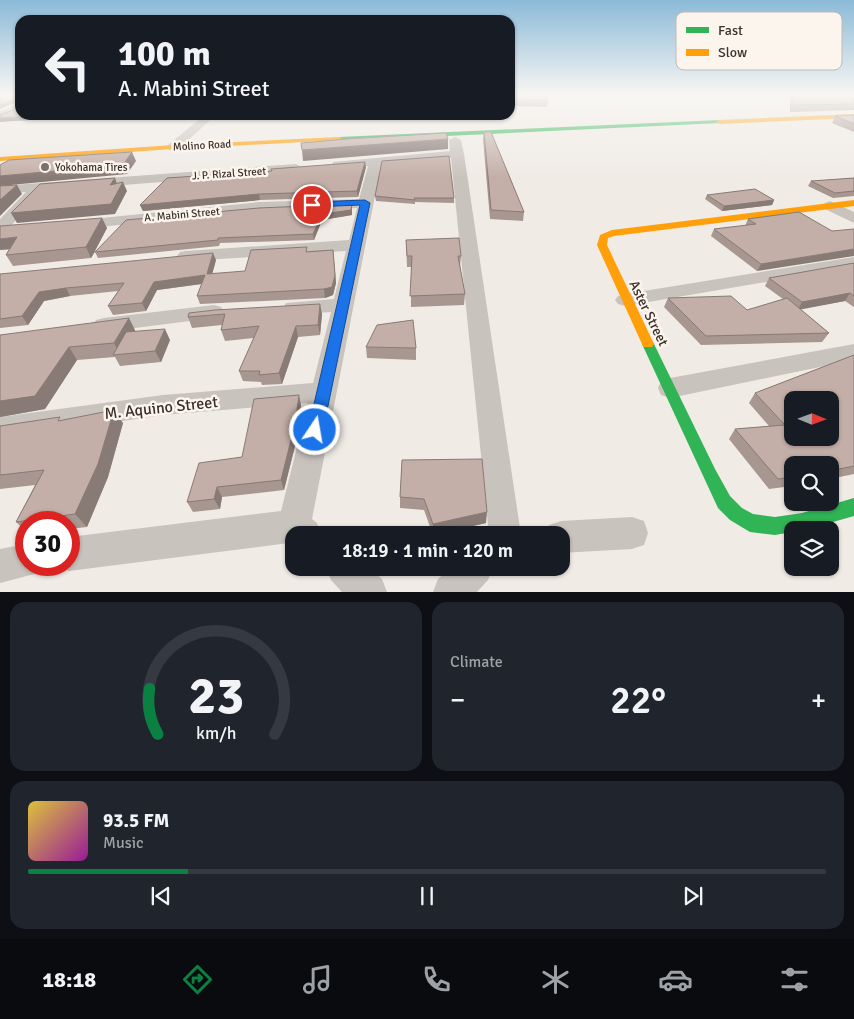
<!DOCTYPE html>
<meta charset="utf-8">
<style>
body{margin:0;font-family:Signika,sans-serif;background:#20242c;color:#f1f3f6;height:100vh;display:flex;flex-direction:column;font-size:19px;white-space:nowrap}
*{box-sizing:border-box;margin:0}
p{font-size:16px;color:#9ea1a6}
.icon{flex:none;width:28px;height:28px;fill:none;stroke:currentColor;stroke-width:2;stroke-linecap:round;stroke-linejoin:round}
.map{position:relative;height:592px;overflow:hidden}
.details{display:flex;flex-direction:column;gap:10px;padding:10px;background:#0d0f14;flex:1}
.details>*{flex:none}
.hud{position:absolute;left:15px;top:15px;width:500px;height:105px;border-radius:15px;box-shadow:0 1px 4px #0004;background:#171b24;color:#f1f3f6;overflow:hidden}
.needle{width:32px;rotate:91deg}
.controls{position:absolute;left:784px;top:391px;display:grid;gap:10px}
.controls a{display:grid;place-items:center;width:55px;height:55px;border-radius:10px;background:#171b24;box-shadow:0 1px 4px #0004;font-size:25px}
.speed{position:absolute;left:15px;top:511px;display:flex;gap:10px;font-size:25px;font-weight:700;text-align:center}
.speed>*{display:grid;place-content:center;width:65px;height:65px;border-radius:50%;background:#171b24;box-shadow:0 1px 4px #0004;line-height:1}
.speed .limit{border:8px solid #d22;background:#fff;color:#111}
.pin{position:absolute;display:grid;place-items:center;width:42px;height:42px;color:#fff;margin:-21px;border:2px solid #fff;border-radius:50%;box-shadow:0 1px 5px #0007}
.me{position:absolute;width:55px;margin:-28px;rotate:12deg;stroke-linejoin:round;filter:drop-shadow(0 0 4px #0008)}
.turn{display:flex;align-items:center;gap:18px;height:105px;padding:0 20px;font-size:22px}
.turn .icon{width:65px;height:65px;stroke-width:2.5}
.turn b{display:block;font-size:35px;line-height:42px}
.big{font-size:38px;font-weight:600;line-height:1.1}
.details .card{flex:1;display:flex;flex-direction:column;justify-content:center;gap:8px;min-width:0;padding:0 18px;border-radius:15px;background:#20242c}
.details .dial{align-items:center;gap:0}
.dial svg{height:130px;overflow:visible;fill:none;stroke:#363941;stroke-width:7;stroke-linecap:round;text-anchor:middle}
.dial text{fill:#f1f3f6;stroke:none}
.song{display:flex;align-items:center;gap:15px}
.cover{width:60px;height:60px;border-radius:8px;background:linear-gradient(135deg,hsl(50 70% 55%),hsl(300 70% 35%))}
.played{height:5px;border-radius:2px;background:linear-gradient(90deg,#0b8043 20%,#363941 20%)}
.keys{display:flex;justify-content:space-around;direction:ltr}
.heat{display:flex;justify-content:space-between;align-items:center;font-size:28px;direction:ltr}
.details .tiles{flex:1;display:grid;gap:10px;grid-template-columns:1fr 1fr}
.card:last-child{grid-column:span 2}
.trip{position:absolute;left:285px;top:526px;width:285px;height:50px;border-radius:15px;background:#171b24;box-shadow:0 1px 4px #0004;font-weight:600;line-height:50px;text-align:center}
.menu{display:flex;height:80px;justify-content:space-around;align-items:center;background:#090b0e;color:#9ea1a6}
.menu .icon{width:35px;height:35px}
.menu .selected{color:#0b8043}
.menu b{font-size:22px;color:#f1f3f6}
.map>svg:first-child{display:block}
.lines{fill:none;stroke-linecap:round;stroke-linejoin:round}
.street{fill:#c9c3be;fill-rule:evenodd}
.fast{fill:#30b455;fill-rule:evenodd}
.slow{fill:#ff9f0a;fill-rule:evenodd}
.wall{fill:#a89690}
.shaded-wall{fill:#887a75}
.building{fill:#c3afa7;stroke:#887a75;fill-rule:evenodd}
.route{fill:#1a73e8;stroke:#114b97}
.poi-dot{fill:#7a716c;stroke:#fbf5ee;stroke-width:2}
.labels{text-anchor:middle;stroke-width:5;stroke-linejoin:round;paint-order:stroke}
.far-street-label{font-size:11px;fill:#3b302b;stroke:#fbf5ee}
.far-poi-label{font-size:11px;fill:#3b302b;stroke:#fbf5ee;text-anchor:start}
.street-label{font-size:14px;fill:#3b302b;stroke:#fbf5ee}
.near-street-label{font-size:16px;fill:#3b302b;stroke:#fbf5ee}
.key{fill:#fbf5ee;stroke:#c1bab4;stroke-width:1}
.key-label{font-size:14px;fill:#3b302b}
</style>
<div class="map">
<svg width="854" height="592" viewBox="0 0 854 592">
<rect width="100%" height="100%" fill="#f0ebe5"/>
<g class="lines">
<g class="street">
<polygon points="20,103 20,110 0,118 0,111"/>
<polygon points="205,115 216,115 177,150 169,150 167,147 169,144"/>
<polygon points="455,137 461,140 464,154 521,535 489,535 451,158 381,165 312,519 317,523 321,535 294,535 294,547 289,543 69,571 57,566 69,565 69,537 281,511 308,403 163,415 0,439 0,417 163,395 313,383 331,312 293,315 286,313 283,308 286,303 334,299 346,251 186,261 180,260 177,256 180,252 186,251 349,240 357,208 260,212 77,229 71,227 69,224 71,221 260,202 359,199 368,166 338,169 332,165 333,162 450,151 449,140"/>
<polygon points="296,164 303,168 301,171 36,192 39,195 37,198 6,231 0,233 0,219 26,192 0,194 0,186"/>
<polygon points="830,201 854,212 854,223 825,209 822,206 825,203"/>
<polygon points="854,257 854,267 625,306 618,304 615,300 618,296 625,294"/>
<polygon points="214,305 221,307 224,312 221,317 104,332 96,330 93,325 96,320 104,318"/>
<polygon points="854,344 854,360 670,398 661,395 658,388 661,381 670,378"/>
<polygon points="632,517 644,521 648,533 644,545 632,549 561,553 561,535 545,535 549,525 561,521"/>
<polygon points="26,544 26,565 41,565 38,573 0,583 0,549"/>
<polygon points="326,568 368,568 382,579 387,592 342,592 331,580"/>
<polygon points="451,568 493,568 488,580 477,592 433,592 438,579"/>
</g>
<g class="fast">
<polygon points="719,120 722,122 721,123 339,141 336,139 339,137"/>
<polygon points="648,340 652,341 654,344 715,469 730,496 742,508 753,514 775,517 802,513 854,498 854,516 805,530 792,530 792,532 775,535 750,532 730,520 718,508 642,344 644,341"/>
</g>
<g class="slow">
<polygon points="854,114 854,118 719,124 716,122 719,120"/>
<polygon points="339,137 341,138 341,140 173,149 0,161 0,157 173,145"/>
<polygon points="854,200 854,206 614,236 608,238 607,245 654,344 652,347 644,347 642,344 597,245 600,235 612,230"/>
</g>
</g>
<g class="wall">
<polygon points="510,95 548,100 547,107 510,106"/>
<polygon points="790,95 846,95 854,99 854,111 854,110 790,112"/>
<polygon points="854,115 854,132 832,123 835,116"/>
<polygon points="484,132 524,212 523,221 490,219 483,139"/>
<polygon points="366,167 358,197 260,200 143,211 140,205 271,171 271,169"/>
<polygon points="854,178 854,196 833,198 808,186 811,181"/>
<polygon points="707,195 774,200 772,205 722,211 705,199"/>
<polygon points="375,196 454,198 454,203 415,202 415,204 376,201"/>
<polygon points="352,204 352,215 322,220 314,240 220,243 219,246 98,258 95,252 91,258 13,266 6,255 9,249 0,250 107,228 95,251"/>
<polygon points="799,212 757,271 711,236 714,229 745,226 748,219"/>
<polygon points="406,240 461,256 460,266 465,294 464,305 411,307 411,267 407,267"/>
<polygon points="333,250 336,283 333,295 325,298 200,304 197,296 202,284 157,290 146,311 113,315 108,306 118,291 70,296 44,301 28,325 0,328 0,274 216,260 212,274 245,271 308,251"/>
<polygon points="854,263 854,307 845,301 800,309 829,333 822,342 701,345 664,307 668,298 747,310 783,299 765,286 769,278"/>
<polygon points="189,313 322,314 320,335 298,337 282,384 262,385 261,382 243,381 239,371 254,338 225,341 221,330 222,325 192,328 188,317"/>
<polygon points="135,330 135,331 170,340 161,362 120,366 115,357 77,360 45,409 0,417 0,335"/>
<polygon points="366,347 416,348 416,360 367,358"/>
<polygon points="854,355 854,474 830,479 830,465 792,465 792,486 769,489 729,439 735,429 769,426 749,403 755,393"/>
<polygon points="301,405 298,434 284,490 222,497 220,509 193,512 187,502 242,457"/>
<polygon points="62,420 123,423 108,477 87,527 69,529 69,522 26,522 26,531 16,522 35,485 0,489 0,426"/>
<polygon points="402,460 486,523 433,535 424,510 400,508 400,497"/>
</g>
<g class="shaded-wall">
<polygon points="18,98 19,101 0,109 0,105"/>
<polygon points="51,115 109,115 0,122 0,118"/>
<polygon points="448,139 448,149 303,161 302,150"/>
<polygon points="132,152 136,161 127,174 0,186 0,176"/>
<polygon points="365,162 366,167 358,197 357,191"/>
<polygon points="115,178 118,187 110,185"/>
<polygon points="123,182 127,191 115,214 17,223 11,213"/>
<polygon points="17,185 22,194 0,216 0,200"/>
<polygon points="259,194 260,200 143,211 140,205"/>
<polygon points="774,200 772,205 722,211 724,206"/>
<polygon points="352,204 352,215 322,220 314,240 313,234 322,214"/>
<polygon points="102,218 107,228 91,258 86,247"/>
<polygon points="17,237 24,248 0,250 0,239"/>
<polygon points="854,249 854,256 757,271 761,264"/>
<polygon points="333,250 336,283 333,295 325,298 324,289"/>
<polygon points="213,253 216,260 210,282 207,274"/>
<polygon points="205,275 208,283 157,290 146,311 142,303 154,282"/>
<polygon points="66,288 70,296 44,301 28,325 22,316 39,292"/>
<polygon points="850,293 845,301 798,310 802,302"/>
<polygon points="320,304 322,314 320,335 318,325"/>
<polygon points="129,318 135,330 123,354 120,354 114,343"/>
<polygon points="296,326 298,337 282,384 279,373"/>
<polygon points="165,329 170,340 161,362 155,351"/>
<polygon points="69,347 77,360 45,409 0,417 0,401"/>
<polygon points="299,395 301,405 298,434 284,490 281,480"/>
<polygon points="114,410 123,423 108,477 87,527 75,514"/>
<polygon points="217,487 222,497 220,509 214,499"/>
<polygon points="487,512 486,523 433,535 433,524"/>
</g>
<g class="building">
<polygon points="0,95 20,95 20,99 18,98 0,105"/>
<polygon points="510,95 546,95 548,100 511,99"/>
<polygon points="793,95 846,95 854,99 854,104 793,105"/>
<polygon points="20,100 20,115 51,115 0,118 0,115 19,108"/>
<polygon points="854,115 854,124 835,116"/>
<polygon points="484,132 491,132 524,212 491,210"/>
<polygon points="446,133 448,139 302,150 301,143 347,139"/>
<polygon points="132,152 123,165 0,176 0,165 9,160"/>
<polygon points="449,156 454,198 414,198 415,200 375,196 382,161"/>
<polygon points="365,162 357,191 259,194 140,205 167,178 272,171 271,169"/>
<polygon points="115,178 110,185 123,182 111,204 11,213 40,184"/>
<polygon points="854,178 854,191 835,193 811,181"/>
<polygon points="17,185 0,200 0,186"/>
<polygon points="755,189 774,200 724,206 707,195"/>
<polygon points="352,204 351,210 322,214 313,234 218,238 218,240 95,252 126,220 259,208"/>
<polygon points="799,212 832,231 854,229 854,249 761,264 714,229 756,224 748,219"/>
<polygon points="102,218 86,247 6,255 17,237 0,239 0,226"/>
<polygon points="459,238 461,256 458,256 465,294 410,296 412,256 407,256 406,240"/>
<polygon points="307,247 306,252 333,250 335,275 332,287 324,289 197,296 205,275 154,282 142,303 108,306 124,283 66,288 39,292 22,316 0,319 0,274 213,253 207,274 245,271 251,250"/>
<polygon points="854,263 854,296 850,293 802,302 769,278"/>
<polygon points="731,296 747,310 787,298 829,333 706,336 668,298"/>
<polygon points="320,304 318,325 296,326 279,373 259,375 260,371 239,371 259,326 221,330 225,314 188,317 189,313 215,310"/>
<polygon points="129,318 114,343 69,347 35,396 0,401 0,335"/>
<polygon points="413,320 416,348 366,347 377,325"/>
<polygon points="165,329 155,351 113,355 126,332"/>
<path d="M854,355V466L834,470L835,471L830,472V465H792V477L778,479L735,429L785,425L755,393ZM792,400H830V438H792Z"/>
<polygon points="299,395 295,424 281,480 217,487 214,499 187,502 199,463 242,457 254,399"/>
<polygon points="114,410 98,464 75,514 16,522 44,470 0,475 0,426 60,417 58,421"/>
<polygon points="482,459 487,512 433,524 424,499 400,497 402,460"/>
</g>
<linearGradient id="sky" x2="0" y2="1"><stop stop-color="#8bbad8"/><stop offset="0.53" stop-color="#f8f6f3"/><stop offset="1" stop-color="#f8f6f3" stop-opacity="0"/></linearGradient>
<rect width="854" height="178" fill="url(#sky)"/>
<polygon class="route" points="365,200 370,203 323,430 321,435 315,437 310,435 308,430 360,205 312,207 308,205 312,202"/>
<circle class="poi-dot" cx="45" cy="167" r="5"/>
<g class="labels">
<g class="far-street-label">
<text transform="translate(202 145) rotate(-3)" y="4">Molino Road</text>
<text transform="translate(229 173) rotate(-4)" y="4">J. P. Rizal Street</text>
<text transform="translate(182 214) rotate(-5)" y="4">A. Mabini Street</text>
</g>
<g class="far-poi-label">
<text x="55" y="171">Yokohama Tires</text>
</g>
<g class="street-label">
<text transform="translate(649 313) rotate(64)" y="5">Aster Street</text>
</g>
<g class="near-street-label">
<text transform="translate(161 407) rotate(-6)" y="6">M. Aquino Street</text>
</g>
</g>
<rect x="676" y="12" width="166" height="58" rx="8" class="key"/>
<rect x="686" y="27" width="23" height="6" fill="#30b455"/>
<rect x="686" y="49" width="23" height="7" fill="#ff9f0a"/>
<g class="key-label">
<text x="718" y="35">Fast</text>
<text x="718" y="57">Slow</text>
</g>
</svg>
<div class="controls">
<a><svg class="needle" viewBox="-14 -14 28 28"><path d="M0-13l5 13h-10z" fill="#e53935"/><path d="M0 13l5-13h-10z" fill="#9ea1a6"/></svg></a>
<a><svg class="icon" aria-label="search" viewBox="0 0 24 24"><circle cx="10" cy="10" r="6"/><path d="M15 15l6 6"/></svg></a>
<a><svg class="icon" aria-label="layers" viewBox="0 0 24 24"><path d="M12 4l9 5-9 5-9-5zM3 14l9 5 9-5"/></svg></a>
</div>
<div class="speed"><div class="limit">30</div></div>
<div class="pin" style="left:312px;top:205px;background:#d93025"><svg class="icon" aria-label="arrive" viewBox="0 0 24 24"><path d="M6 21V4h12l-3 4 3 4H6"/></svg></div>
<svg class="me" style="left:315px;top:430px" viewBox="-20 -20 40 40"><circle r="17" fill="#1a73e8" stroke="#fff" stroke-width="3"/><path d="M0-11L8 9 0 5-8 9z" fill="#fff"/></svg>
<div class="trip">18:19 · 1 min · 120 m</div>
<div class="hud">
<div class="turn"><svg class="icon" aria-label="left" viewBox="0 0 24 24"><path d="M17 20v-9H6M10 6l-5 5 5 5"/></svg><div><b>100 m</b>A. Mabini Street</div></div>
</div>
</div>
<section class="details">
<div class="tiles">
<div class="card dial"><svg viewBox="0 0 100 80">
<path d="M14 69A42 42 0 1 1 86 69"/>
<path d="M14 69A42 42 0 0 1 9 41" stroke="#0b8043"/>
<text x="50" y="56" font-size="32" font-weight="700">23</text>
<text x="50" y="72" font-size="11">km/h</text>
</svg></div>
<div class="card"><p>Climate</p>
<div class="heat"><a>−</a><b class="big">22°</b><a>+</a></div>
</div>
<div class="card">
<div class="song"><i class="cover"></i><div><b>93.5 FM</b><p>Music</p></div></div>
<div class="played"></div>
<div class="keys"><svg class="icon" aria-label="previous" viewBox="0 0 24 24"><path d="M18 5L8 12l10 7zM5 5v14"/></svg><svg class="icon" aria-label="pause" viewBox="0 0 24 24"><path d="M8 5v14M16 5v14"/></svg><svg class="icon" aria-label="next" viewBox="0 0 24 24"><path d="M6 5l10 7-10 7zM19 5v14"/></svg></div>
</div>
</div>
</section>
<nav class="menu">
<b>18:18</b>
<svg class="icon selected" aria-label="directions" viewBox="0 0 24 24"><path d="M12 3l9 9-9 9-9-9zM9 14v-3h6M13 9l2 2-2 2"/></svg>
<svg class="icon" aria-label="music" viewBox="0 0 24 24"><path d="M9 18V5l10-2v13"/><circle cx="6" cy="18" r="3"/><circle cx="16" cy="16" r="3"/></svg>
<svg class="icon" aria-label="phone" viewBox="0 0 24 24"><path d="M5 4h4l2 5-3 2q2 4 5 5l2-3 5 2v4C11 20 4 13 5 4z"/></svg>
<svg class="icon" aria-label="climate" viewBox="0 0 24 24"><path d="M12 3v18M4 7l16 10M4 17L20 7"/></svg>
<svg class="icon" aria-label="car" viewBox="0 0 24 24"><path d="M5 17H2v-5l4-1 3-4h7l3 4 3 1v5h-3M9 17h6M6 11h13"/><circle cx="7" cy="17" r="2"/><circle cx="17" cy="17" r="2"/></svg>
<svg class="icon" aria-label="filters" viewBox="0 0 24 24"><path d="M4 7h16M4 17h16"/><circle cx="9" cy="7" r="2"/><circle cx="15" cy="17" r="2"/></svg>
</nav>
